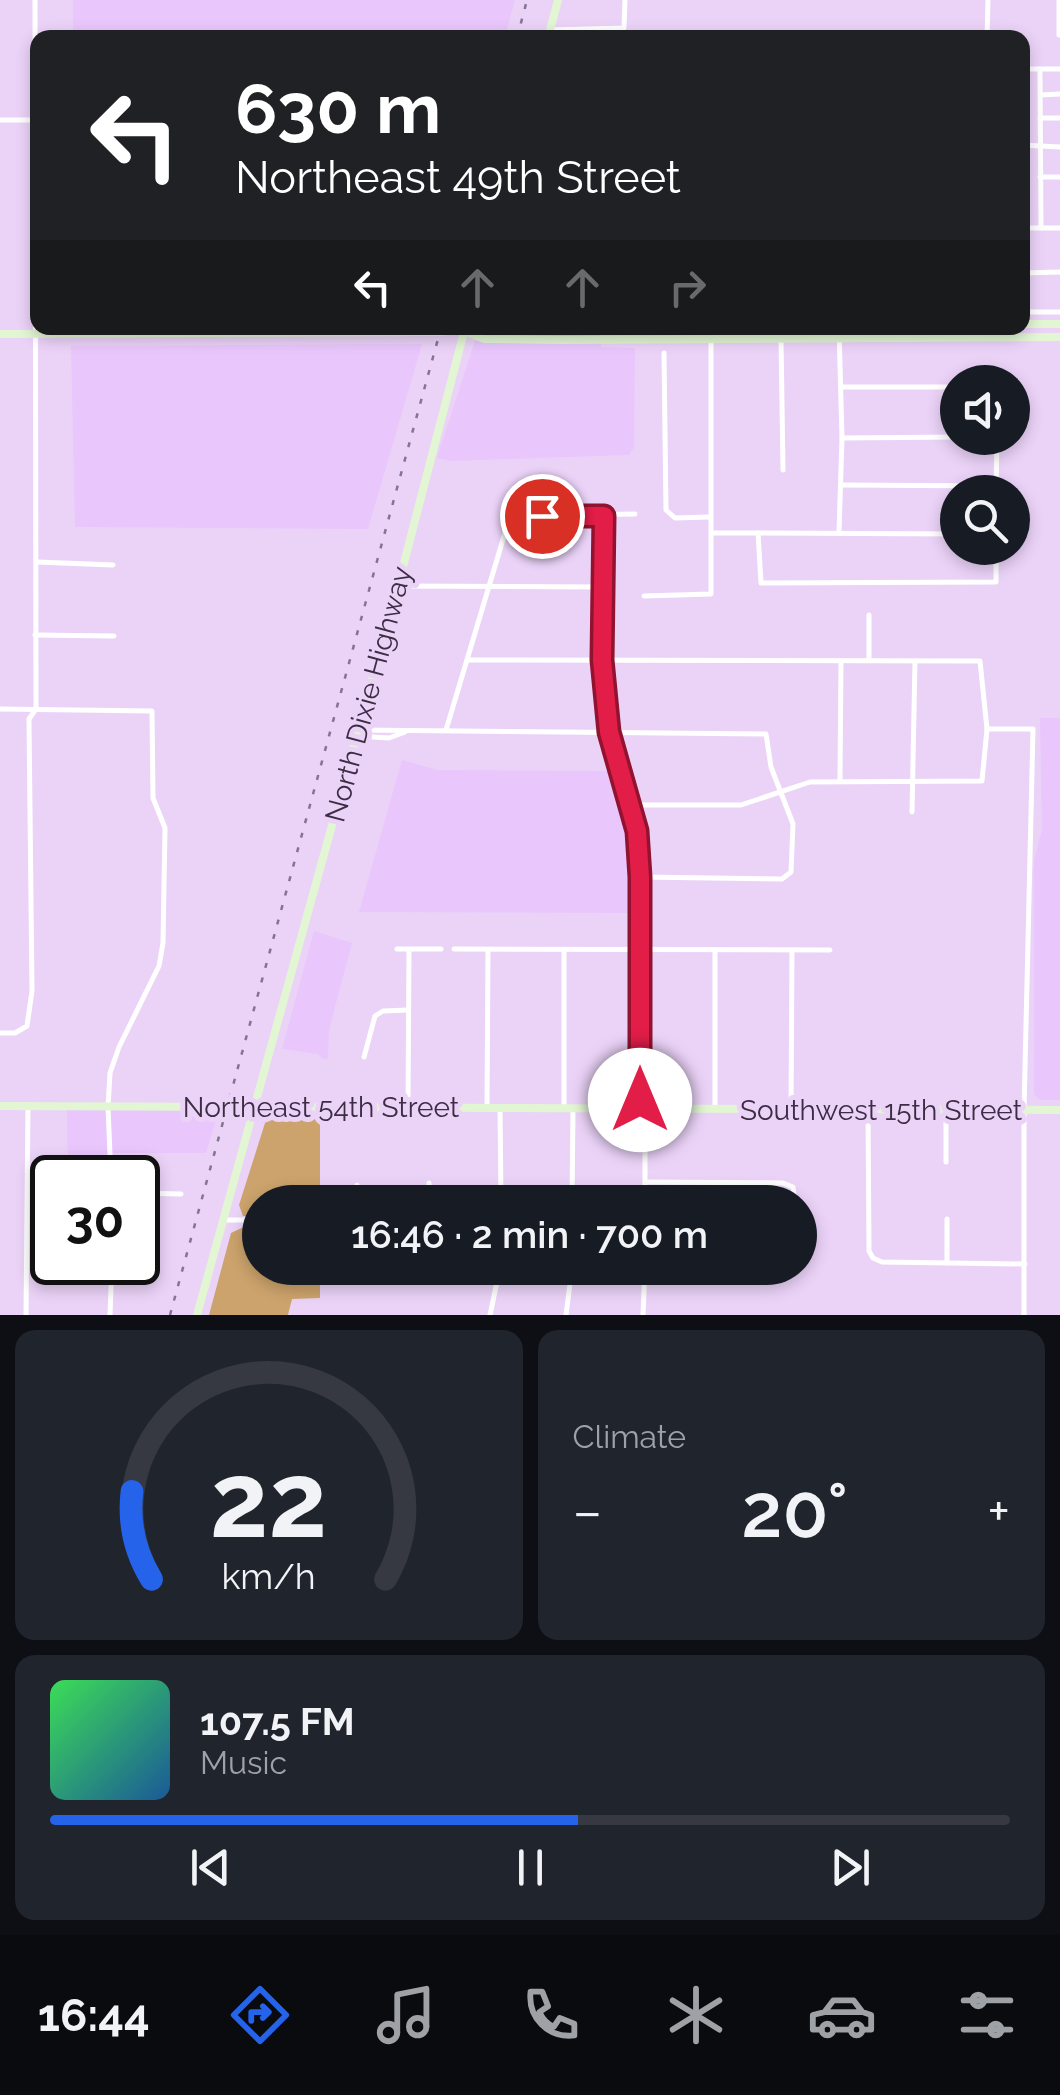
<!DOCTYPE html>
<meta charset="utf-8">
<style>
body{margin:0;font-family:Raleway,sans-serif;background:#20242c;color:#f1f3f6;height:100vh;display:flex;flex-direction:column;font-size:38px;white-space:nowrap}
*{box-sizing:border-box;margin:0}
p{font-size:32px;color:#9ea1a6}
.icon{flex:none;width:55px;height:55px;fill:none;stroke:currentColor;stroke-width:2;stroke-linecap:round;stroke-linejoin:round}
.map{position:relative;height:1315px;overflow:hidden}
.drawer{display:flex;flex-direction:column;gap:15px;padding:15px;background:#0d0f14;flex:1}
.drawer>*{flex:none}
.guide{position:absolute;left:30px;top:30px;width:1000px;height:305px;border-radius:20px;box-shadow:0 5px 15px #0003;background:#202124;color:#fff;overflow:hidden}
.tools{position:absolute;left:940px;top:365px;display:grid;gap:20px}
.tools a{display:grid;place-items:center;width:90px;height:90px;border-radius:50%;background:#171b24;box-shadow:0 5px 15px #0003;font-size:50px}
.speed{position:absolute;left:30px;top:1155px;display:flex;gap:20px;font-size:50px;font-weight:700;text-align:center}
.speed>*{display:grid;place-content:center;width:130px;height:130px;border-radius:50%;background:#171b24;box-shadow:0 5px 15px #0003;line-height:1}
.speed .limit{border:5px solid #111;border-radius:15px;background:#fff;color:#111}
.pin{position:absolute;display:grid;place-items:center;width:85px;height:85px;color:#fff;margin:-42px;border:5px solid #fff;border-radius:50%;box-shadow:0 2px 10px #0007}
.me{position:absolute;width:110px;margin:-55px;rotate:0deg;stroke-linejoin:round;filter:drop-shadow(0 0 8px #0008)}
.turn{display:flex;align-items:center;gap:35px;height:210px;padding:0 40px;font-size:45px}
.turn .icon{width:130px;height:130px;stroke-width:2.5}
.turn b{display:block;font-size:70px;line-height:85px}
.lanes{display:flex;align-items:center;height:95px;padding:0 40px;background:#0003;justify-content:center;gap:50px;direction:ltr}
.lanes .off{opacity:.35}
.big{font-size:75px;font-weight:600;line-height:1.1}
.drawer .tile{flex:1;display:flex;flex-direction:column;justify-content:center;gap:15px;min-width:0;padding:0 35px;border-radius:20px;background:#20242c}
.drawer .dial{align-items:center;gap:0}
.dial svg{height:260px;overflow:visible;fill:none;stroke:#363941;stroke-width:7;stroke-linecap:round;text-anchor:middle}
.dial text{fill:#f1f3f6;stroke:none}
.song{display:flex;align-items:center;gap:30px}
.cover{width:120px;height:120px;border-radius:15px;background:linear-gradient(135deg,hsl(130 70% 55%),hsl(210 70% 35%))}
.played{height:10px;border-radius:5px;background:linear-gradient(90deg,#2563eb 55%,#363941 55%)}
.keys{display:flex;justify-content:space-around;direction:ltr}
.heat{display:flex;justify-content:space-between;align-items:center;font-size:55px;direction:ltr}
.drawer .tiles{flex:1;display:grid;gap:15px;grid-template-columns:1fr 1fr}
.tile:last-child{grid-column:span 2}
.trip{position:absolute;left:242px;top:1185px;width:575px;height:100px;border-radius:50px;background:#171b24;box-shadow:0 5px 15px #0003;font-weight:600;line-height:100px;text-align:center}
.dock{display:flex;height:160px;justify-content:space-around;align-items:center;background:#090b0e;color:#9ea1a6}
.dock .icon{width:70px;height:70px}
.dock .current{color:#2563eb}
.dock b{font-size:45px;color:#f1f3f6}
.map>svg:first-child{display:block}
.built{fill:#e9c6fc}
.green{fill:#cca36c}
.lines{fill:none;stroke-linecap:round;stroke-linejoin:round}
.street{stroke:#fff;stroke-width:5}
.secondary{stroke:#e2f6d4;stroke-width:8}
.rail{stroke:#867390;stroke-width:2.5;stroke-dasharray:5 10;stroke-linecap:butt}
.route-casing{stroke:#92132f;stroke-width:25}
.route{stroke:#e11d48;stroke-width:18}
.labels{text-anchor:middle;stroke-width:10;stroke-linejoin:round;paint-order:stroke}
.street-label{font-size:28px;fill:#3c2c44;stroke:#ebd3f8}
</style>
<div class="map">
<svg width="1060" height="1315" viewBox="0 0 1060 1315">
<rect width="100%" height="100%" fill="#ebd3f8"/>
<g class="built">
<polygon points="73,0 515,0 505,37 73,38"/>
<polygon points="479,328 600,328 601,347 635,348 634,448 629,455 451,461 437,458"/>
<polygon points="422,344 368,529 75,527 71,346"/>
<polygon points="1040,718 1060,718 1060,1100 1041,1100 1034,1094 1034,861 1042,829"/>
<polygon points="402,760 437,770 613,771 625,825 631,913 359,912"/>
<polygon points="314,931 352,943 329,1030 328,1058 323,1059 318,1054 282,1049"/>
<polygon points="67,1109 170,1110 218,1113 206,1153 108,1153 109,1177 68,1178"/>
</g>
<g class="green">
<polygon points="275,1116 320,1117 320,1202 260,1202 260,1216 243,1216 239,1205 265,1123"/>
<polygon points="250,1224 260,1224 260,1268 320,1268 320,1298 292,1299 288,1315 209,1315 231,1233"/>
</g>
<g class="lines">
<g class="street">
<polyline points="550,30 624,28 625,0"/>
<polyline points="1059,35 1059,0"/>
<polyline points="987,38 988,0"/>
<polyline points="1022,69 1060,69"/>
<polyline points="1040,69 1041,228"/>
<polyline points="1040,95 1060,94"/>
<polyline points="1040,118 1060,118"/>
<polyline points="0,120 35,120"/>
<polyline points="1022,145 1060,147"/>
<polyline points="1040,177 1060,177"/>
<polyline points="1022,228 1060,228"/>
<polyline points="1022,273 1060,272"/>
<polyline points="1022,312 1060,312"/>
<polyline points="781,339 783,470"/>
<polyline points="664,353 666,510 675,518 709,517"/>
<polyline points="841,387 958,387"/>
<polyline points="842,438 958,437"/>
<polyline points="841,485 997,486"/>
<polyline points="996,492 997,438"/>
<polyline points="604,516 602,660 609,732 637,831 640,877 640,1100 645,1116 645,1202"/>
<polyline points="839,532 842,438 839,328"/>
<polyline points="713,533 758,533 761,583 996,582 996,548"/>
<polyline points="758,533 958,534"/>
<polyline points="37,562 113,565"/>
<polyline points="398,586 603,587"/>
<polyline points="644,596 711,594 711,340"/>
<polyline points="35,635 114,636"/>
<polyline points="869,659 869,615"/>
<polyline points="467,660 980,661 987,729 982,781 810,782 741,805 631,805"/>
<polyline points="0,709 152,711 153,798 165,828 163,943 159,966 119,1047 110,1073 108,1107 111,1178"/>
<polyline points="987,729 1033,729 1024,1110 1024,1315"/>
<polyline points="358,730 766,734 771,767 793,824 791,872 782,879 640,877"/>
<polyline points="446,730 510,516 635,514"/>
<polyline points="357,736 389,738 405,732"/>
<polyline points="840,780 841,661"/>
<polyline points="912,812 915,661"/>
<polyline points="397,949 441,949"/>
<polyline points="454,949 830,950"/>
<polyline points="715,950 715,1107"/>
<polyline points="0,1033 15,1033 27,1026 32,991 29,719 36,709 35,0"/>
<polyline points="364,1057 375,1016 383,1011 408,1010"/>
<polyline points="408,1107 409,950"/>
<polyline points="487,1107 488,950"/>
<polyline points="564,1107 564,950"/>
<polyline points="500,1108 501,1202"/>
<polyline points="791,1109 792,950"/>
<polyline points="868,1110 869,1251 873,1258 882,1262 1025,1264"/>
<polyline points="946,1162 946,1110"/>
<polyline points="645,1182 783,1183 793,1187 795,1202"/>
<polyline points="138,1193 181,1194"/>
<polyline points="357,1202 357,1185"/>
<polyline points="429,1202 429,1183"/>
<polyline points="572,1202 573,1108"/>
<polyline points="222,1220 260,1220"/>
<polyline points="947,1263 947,1219"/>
<polyline points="26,1315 28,1106"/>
<polyline points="110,1315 112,1262"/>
<polyline points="490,1315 500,1268"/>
<polyline points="566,1315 572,1268"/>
<polyline points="643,1315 645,1268"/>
</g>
<g class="secondary">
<polyline points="548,38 558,0"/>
<polyline points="1022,324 1060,324"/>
<polyline points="464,331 484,339 562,340 1060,337"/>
<polyline points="0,334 440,332 477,328"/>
<polyline points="753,335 765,333 768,328"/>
<polyline points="0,1106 1060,1110"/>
<polyline points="197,1315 398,586 465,328"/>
</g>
<g class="rail">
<polyline points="517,38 527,0"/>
<polyline points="170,1315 441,328"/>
</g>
</g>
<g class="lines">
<defs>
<polyline id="route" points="542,516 604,516 602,660 609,732 637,831 640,877 640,1100"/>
</defs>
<use href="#route" class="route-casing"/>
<use href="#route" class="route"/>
</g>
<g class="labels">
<g class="street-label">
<text transform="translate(368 694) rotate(-75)" y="10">North Dixie Highway</text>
<text x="321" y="1117">Northeast 54th Street</text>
<text x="881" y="1120">Southwest 15th Street</text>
</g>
</g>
</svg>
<div class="tools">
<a><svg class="icon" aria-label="sound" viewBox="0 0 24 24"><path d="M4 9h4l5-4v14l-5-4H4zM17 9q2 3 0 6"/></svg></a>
<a><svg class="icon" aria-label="search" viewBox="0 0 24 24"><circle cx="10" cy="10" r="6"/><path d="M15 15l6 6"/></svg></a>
</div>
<div class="speed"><div class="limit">30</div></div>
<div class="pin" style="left:542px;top:516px;background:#d93025"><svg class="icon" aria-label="arrive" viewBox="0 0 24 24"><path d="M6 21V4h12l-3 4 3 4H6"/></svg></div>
<svg class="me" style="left:640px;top:1100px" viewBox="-20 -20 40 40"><circle r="19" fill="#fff"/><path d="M0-13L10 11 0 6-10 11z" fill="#e11d48"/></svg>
<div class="trip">16:46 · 2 min · 700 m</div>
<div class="guide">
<div class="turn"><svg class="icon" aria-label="left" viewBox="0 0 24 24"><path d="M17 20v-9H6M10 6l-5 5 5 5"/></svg><div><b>630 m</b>Northeast 49th Street</div></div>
<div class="lanes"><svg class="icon" aria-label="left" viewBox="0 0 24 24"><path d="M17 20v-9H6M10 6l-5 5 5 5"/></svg><svg class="icon off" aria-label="ahead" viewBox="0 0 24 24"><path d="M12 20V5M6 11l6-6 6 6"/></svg><svg class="icon off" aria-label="ahead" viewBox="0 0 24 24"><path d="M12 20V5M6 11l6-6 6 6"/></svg><svg class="icon off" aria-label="right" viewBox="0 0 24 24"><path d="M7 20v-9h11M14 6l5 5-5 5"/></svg></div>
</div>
</div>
<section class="drawer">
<div class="tiles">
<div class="tile dial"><svg viewBox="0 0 100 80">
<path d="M14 69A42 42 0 1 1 86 69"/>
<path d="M14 69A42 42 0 0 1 8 42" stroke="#2563eb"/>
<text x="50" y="56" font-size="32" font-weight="700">22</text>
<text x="50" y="72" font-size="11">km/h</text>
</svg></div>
<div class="tile"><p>Climate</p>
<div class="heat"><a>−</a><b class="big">20°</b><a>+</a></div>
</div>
<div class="tile">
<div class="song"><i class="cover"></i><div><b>107.5 FM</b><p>Music</p></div></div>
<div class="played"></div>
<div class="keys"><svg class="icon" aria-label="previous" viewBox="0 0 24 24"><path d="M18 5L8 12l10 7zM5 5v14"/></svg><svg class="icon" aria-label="pause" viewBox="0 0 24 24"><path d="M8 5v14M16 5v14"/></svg><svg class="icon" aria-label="next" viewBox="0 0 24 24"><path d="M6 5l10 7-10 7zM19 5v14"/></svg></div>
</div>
</div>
</section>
<nav class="dock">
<b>16:44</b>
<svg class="icon current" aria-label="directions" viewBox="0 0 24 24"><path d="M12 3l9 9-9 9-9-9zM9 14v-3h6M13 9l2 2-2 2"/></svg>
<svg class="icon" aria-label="music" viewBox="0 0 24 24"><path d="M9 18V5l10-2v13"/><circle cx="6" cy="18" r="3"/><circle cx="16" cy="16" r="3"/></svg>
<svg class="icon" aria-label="phone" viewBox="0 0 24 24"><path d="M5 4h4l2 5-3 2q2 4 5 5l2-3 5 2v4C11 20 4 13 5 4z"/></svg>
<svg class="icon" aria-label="climate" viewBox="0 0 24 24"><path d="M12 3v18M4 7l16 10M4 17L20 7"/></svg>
<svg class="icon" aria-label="car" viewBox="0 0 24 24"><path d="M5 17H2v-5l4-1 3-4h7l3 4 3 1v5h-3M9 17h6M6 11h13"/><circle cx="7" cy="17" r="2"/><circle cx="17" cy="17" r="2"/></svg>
<svg class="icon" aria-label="filters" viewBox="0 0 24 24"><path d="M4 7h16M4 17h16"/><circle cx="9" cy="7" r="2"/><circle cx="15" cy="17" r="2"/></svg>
</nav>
